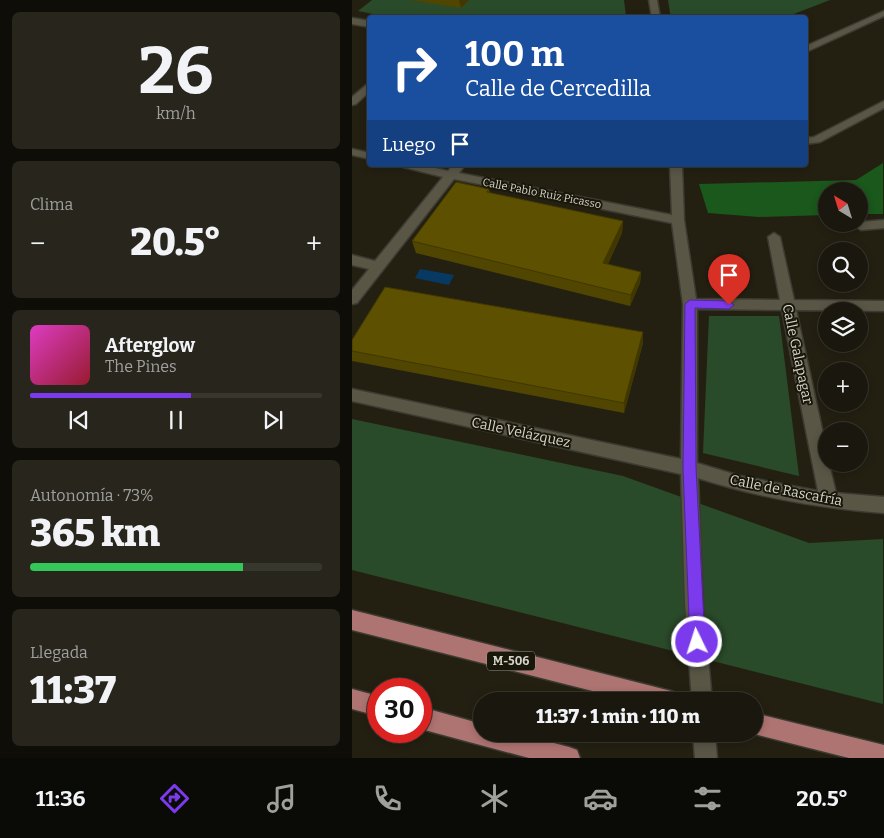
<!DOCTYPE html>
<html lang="es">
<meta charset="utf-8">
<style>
body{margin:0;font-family:Bitter,serif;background:#27251c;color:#f1f3f6;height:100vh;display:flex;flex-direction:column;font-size:19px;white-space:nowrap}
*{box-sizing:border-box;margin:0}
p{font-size:16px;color:#9fa09e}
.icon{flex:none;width:28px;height:28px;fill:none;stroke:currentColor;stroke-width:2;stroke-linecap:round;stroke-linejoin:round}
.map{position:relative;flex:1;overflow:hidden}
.side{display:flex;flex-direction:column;gap:12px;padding:12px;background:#0e0d08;width:352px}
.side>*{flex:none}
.hud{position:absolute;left:15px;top:15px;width:441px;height:152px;border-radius:5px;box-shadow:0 2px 8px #0003,0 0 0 1px #38372e;background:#1a4fa0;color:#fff;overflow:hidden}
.needle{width:32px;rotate:322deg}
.fabs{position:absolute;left:466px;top:182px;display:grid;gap:10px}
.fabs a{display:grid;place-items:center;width:50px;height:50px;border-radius:50%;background:#1a180e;box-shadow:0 2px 8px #0003,0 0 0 1px #38372e;font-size:25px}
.speed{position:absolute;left:15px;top:678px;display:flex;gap:10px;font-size:25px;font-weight:700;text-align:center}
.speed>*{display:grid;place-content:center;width:65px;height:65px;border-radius:50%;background:#1a180e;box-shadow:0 2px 8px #0003,0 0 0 1px #38372e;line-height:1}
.speed .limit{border:8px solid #d22;background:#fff;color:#111}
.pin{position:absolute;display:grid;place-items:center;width:42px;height:42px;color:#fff;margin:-51px -21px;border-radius:50% 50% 50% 0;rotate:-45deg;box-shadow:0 0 5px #0007}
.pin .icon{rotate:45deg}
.me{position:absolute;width:55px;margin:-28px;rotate:356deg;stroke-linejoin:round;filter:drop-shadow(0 0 4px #0008)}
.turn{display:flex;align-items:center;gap:18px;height:105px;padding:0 15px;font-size:22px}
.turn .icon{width:65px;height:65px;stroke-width:2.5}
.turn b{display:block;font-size:35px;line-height:42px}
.then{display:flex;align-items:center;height:48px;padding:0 15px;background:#0003;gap:10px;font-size:19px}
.big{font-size:38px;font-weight:800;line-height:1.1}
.side .tile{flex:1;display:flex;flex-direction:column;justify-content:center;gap:8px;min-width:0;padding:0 18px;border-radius:8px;background:#27251c}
.side .dial{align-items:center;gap:0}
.dial b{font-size:65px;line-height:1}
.song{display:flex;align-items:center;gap:15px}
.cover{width:60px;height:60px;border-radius:8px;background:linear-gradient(135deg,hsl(310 70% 55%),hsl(350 70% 35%))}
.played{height:5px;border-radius:2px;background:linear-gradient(90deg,#7c3aed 55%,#38372e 55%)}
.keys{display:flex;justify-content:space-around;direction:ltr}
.heat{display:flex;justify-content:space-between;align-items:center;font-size:28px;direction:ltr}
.charge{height:8px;border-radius:4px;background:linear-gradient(90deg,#34c759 73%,#38372e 0)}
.trip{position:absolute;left:121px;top:692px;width:290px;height:50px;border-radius:25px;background:#1a180e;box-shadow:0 2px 8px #0003,0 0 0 1px #38372e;font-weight:800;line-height:50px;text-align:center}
.menu{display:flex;height:80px;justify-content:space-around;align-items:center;background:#0a0a06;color:#9fa09e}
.menu .icon{width:35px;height:35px}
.menu .current{color:#7c3aed}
.menu b{font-size:22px;color:#f1f3f6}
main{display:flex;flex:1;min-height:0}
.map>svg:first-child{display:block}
.green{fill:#2a4b29}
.forest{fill:#1a581b}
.water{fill:#073963}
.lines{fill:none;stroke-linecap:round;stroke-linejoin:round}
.minor-casing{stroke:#3c3b32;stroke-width:3}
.major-casing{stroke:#3c3b32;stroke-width:3}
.minor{fill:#595646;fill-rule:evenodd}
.major{fill:#ae7472;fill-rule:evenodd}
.wall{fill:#504501}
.shaded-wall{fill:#413801}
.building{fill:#5d5001;stroke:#413801}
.route{fill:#7c3aed;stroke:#51269a}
.labels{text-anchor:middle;stroke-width:4;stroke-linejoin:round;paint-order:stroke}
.far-street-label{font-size:11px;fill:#d6d5cc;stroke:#191709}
.shield{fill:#191709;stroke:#9d9c92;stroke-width:1}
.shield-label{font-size:12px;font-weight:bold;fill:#d6d5cc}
.street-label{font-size:14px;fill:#d6d5cc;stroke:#191709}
</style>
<main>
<section class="side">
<div class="tile dial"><b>26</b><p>km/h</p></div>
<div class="tile"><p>Clima</p>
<div class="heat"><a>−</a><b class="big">20.5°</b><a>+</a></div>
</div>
<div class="tile">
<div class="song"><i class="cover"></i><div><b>Afterglow</b><p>The Pines</p></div></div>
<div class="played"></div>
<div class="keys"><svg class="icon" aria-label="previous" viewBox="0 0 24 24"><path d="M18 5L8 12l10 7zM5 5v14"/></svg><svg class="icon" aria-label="pause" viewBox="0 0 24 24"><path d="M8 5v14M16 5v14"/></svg><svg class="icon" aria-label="next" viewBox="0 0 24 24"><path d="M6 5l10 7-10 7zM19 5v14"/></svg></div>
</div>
<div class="tile"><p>Autonomía · 73%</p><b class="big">365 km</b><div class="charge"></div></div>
<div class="tile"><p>Llegada</p><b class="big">11:37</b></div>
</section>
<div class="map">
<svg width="532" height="758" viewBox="0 0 532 758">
<rect width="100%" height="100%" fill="#232012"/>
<g class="green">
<polygon points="20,0 272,0 274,17 41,18 6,11"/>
<polygon points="316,0 478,0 434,17 319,18"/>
<polygon points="357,316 427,316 447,476 351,453"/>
<polygon points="0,419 271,476 457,543 531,539 531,704 0,570"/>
</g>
<polygon class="forest" points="531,163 531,214 508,214 508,191 475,191 475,215 407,217 356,213 347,184 504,180"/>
<polygon class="water" points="68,269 102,275 97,285 63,278"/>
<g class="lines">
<defs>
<g id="minor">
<polygon points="297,0 305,0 308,18 300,18"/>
<polygon points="532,11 532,16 454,52 454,46"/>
<polygon points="0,18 18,21 18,27 0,24"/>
<polygon points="18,82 18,91 4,104 0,105 0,97"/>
<polygon points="532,101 532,108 468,142 454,144 454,138 462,137"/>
<polygon points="0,149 18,153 18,159 0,155"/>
<path d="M49,165H70L96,171L101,165H113L107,173L320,215L318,165H330L332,220L344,299L428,300L416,237L422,233L428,237L442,300L532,301V311L444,310L475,452V464H477L484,493L532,497V513C467,508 408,498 346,478L351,603L360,701H340L333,603L329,474L0,401V389L329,459L331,304L320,223L102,179L5,303L0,304V290L17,269L0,265V255L23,261L91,177L51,167ZM345,309L430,310L466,491L388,476L345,463Z"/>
<polygon points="532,220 532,228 509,230 503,226 509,222"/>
<polygon points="341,734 363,734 365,758 343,758"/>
</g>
<g id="major">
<polygon points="0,610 319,691 326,694 329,701 280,701 0,630"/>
<polygon points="0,689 26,696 26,716 0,709"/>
<polygon points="69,707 130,724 130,734 167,734 217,747 225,750 228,758 177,758 69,729"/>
<polygon points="402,713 532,745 532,758 497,758 402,734"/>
</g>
</defs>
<use href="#minor" class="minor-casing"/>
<use href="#major" class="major-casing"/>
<use href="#minor" class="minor"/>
<use href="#major" class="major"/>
</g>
<g class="wall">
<polygon points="58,0 117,0 109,8"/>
<polygon points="137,189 138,193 271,221 270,233 256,264 289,272 288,283 278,306 64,253 60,241"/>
<polygon points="0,340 291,343 272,413 0,361"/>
</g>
<g class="shaded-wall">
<polygon points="107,0 117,0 109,8"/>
<polygon points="271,221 270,233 251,274 251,263"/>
<polygon points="289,272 288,283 278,306 279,295"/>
<polygon points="291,332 291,343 272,413 272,403"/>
</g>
<g class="building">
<polygon points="104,182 137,189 135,192 271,221 251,263 289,272 279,295 60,241"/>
<polygon points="33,287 291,332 272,403 0,351 0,340"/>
</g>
<polygon class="route" points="338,300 377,301 382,305 377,309 343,308 344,468 353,642 351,647 345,650 340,647 338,642 331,468 333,304"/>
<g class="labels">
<g class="far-street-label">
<text transform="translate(190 193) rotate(11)" y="4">Calle Pablo Ruiz Picasso</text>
</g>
<rect class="shield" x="135" y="651.5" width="48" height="19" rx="4"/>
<g class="shield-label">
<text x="159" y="665">M-506</text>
</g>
<g class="street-label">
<text transform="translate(446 354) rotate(78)" y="5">Calle Galapagar</text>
<text transform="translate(169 432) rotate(12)" y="5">Calle Velázquez</text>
<text transform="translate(434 490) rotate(11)" y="5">Calle de Rascafría</text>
</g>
</g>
</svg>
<div class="fabs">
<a><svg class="needle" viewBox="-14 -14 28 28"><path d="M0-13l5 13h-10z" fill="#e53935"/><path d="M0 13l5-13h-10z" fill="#9fa09e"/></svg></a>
<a><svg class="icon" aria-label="search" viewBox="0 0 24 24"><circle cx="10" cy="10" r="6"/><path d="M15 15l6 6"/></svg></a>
<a><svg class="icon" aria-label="layers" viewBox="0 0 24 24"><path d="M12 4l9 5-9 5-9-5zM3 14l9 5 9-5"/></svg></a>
<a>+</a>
<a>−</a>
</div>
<div class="speed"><div class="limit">30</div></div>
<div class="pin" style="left:377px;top:305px;background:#d93025"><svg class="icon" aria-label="arrive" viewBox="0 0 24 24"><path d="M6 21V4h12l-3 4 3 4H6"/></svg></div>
<svg class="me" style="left:345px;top:642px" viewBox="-20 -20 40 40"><circle r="17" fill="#7c3aed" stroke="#fff" stroke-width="3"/><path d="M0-11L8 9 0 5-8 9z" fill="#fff"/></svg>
<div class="trip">11:37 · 1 min · 110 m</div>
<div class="hud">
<div class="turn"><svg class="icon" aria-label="right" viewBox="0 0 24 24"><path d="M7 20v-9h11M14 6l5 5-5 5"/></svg><div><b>100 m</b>Calle de Cercedilla</div></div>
<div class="then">Luego<svg class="icon" aria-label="arrive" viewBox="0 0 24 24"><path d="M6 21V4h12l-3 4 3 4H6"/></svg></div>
</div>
</div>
</main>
<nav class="menu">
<b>11:36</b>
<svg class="icon current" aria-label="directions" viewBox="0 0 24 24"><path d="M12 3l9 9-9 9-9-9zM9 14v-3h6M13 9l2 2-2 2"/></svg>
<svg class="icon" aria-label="music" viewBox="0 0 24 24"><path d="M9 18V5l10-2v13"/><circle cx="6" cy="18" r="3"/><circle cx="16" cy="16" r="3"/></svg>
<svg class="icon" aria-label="phone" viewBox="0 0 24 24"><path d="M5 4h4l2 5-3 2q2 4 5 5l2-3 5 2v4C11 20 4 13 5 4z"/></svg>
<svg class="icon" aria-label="climate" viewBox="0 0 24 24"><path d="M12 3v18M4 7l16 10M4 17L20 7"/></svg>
<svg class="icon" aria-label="car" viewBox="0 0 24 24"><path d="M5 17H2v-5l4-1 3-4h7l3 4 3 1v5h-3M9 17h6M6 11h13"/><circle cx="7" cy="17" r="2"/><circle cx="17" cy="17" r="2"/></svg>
<svg class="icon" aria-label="filters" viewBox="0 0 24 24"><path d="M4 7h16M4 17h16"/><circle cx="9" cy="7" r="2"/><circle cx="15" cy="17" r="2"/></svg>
<b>20.5°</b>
</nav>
